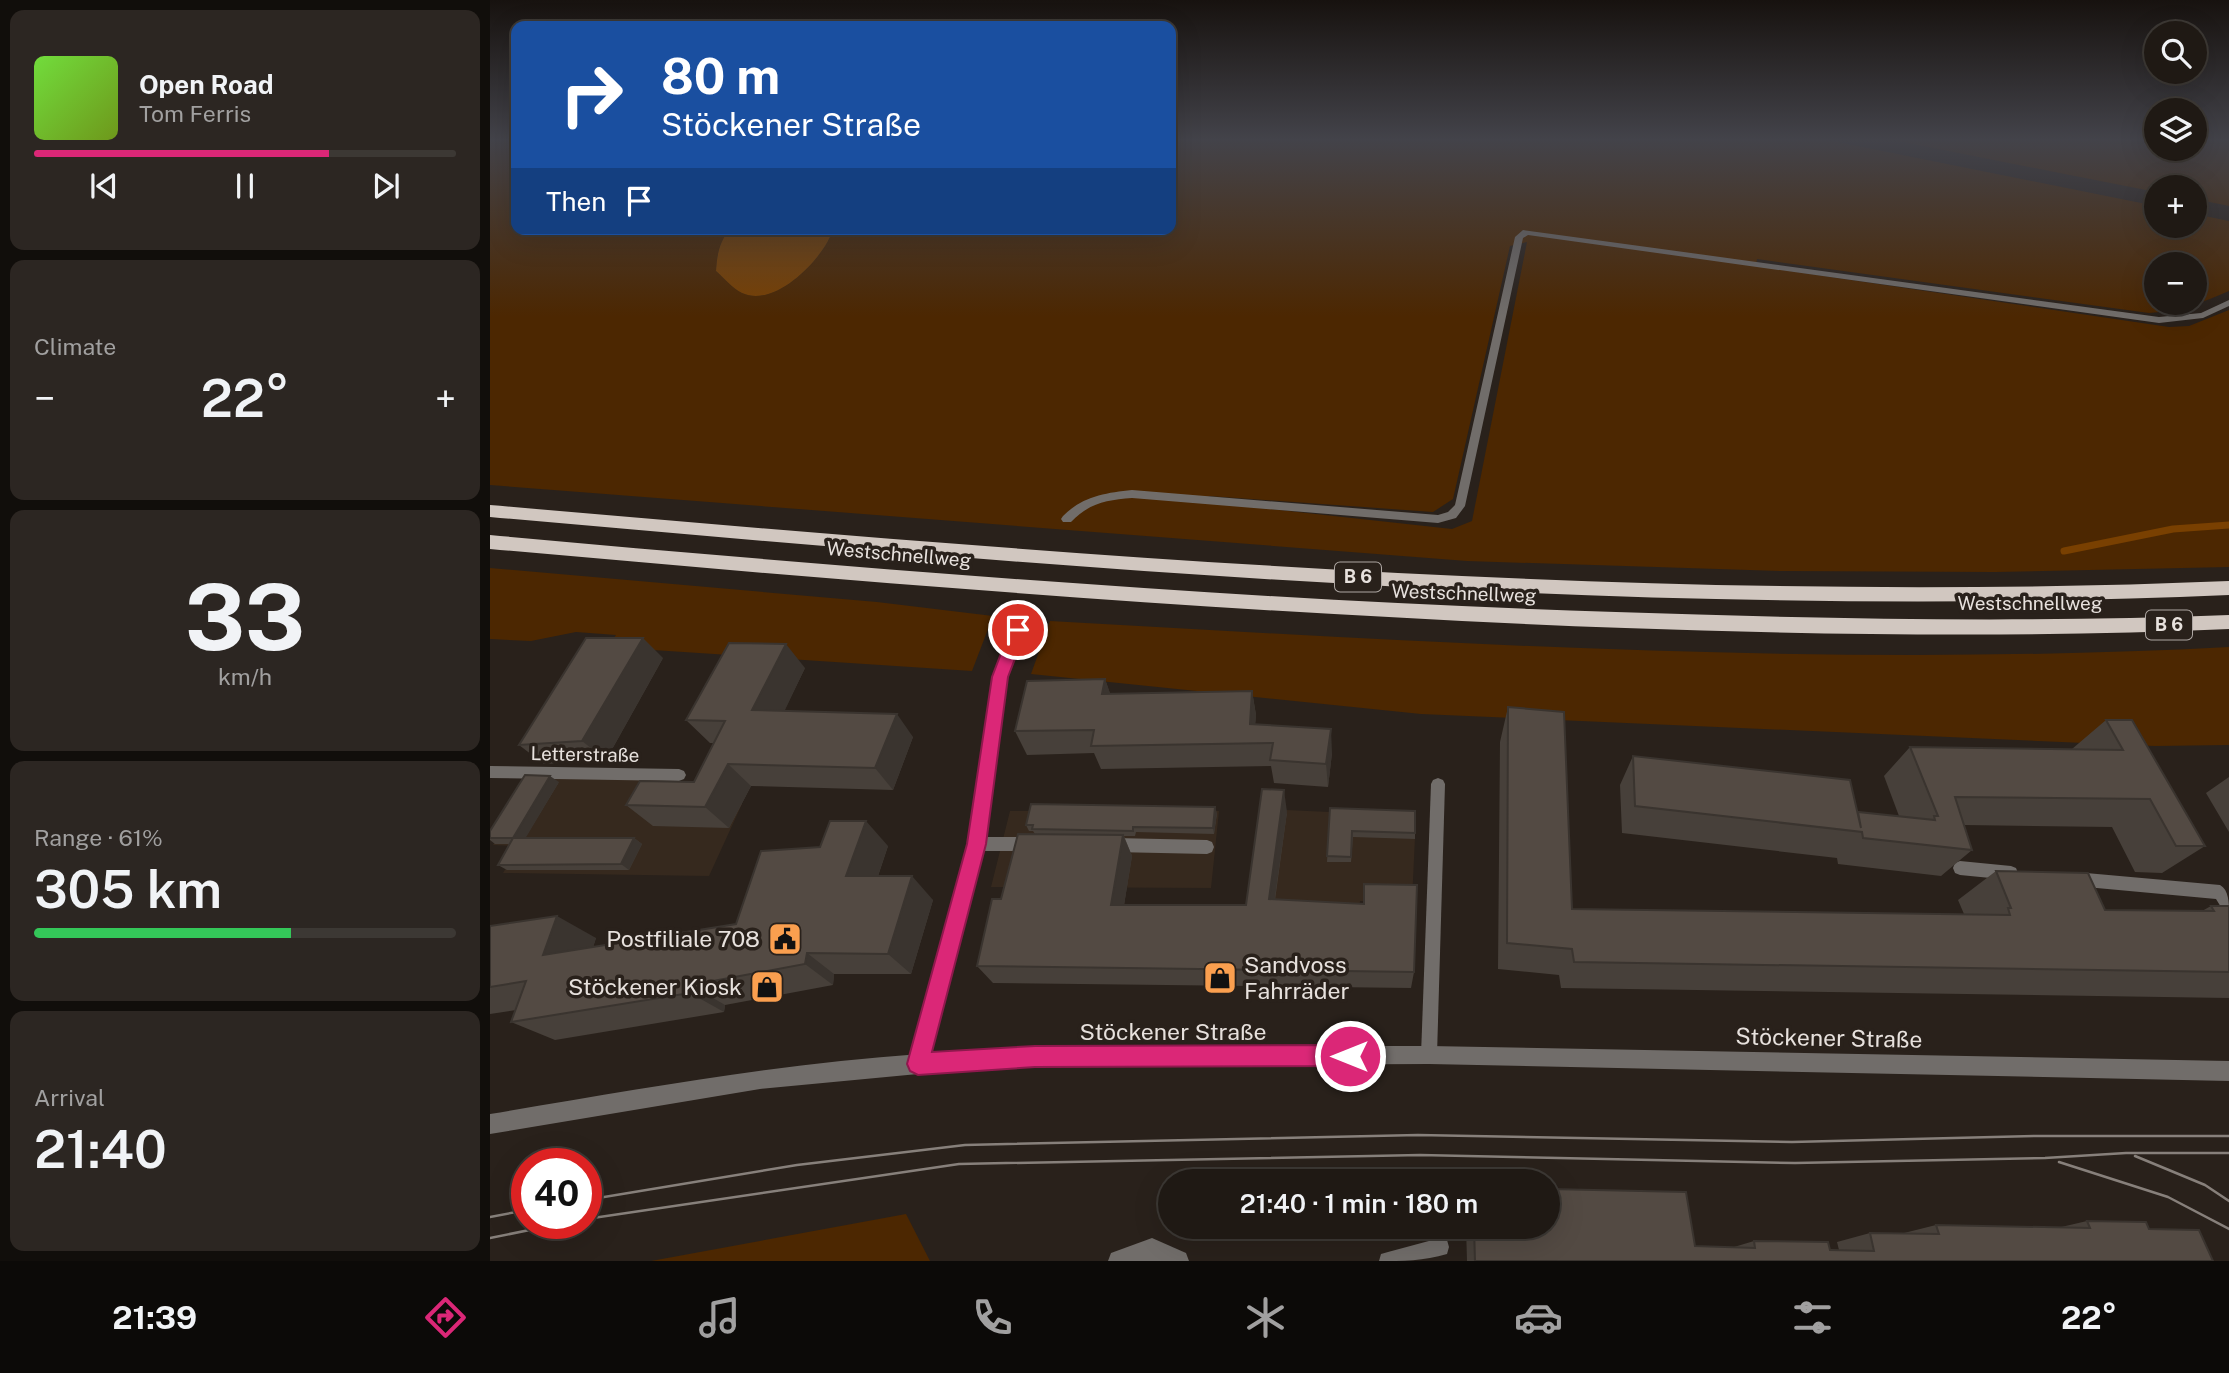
<!DOCTYPE html>
<meta charset="utf-8">
<style>
body{margin:0;font-family:"Public Sans",sans-serif;background:#2c2622;color:#f1f3f6;height:100vh;display:flex;flex-direction:column;font-size:26px;white-space:nowrap}
*{box-sizing:border-box;margin:0}
p{font-size:23px;color:#a1a0a0}
.icon{flex:none;width:38px;height:38px;fill:none;stroke:currentColor;stroke-width:2;stroke-linecap:round;stroke-linejoin:round}
.map{position:relative;flex:1;overflow:hidden}
.panel{display:flex;flex-direction:column;gap:10px;padding:10px;background:#110e0b;width:490px}
.panel>*{flex:none}
.top-card{position:absolute;left:21px;top:21px;width:665px;height:214px;border-radius:14px;box-shadow:0 7px 28px #0002,0 0 0 2px #3c3834;background:#1a4fa0;color:#fff;overflow:hidden}
.controls{position:absolute;left:1654px;top:21px;display:grid;gap:14px}
.controls a{display:grid;place-items:center;width:63px;height:63px;border-radius:50%;background:#1f1914;box-shadow:0 7px 28px #0002,0 0 0 2px #3c3834;font-size:35px}
.speed{position:absolute;left:21px;top:1148px;display:flex;gap:14px;font-size:35px;font-weight:700;text-align:center}
.speed>*{display:grid;place-content:center;width:91px;height:91px;border-radius:50%;background:#1f1914;box-shadow:0 7px 28px #0002,0 0 0 2px #3c3834;line-height:1}
.speed .limit{border:10px solid #d22;background:#fff;color:#111}
.pin{position:absolute;display:grid;place-items:center;width:60px;height:60px;color:#fff;margin:-30px;border:4px solid #fff;border-radius:50%;box-shadow:0 2px 7px #0007}
.me{position:absolute;width:77px;margin:-38px;rotate:270deg;stroke-linejoin:round;filter:drop-shadow(0 0 5px #0008)}
.turn{display:flex;align-items:center;gap:24px;height:147px;padding:0 35px;font-size:32px}
.turn .icon{width:91px;height:91px;stroke-width:2.5}
.turn b{display:block;font-size:49px;line-height:60px}
.then{display:flex;align-items:center;height:66px;padding:0 35px;background:#0003;gap:14px;font-size:26px}
.big{font-size:52px;font-weight:600;line-height:1.1}
.panel .tile{flex:1;display:flex;flex-direction:column;justify-content:center;gap:10px;min-width:0;padding:0 24px;border-radius:14px;background:#2c2622}
.panel .dial{align-items:center;gap:0}
.dial b{font-size:91px;line-height:1}
.song{display:flex;align-items:center;gap:21px}
.cover{width:84px;height:84px;border-radius:10px;background:linear-gradient(135deg,hsl(100 70% 55%),hsl(80 70% 35%))}
.played{height:7px;border-radius:4px;background:linear-gradient(90deg,#db2777 70%,#3c3834 70%)}
.keys{display:flex;justify-content:space-around;direction:ltr}
.heat{display:flex;justify-content:space-between;align-items:center;font-size:38px;direction:ltr}
.charge{height:10px;border-radius:5px;background:linear-gradient(90deg,#34c759 61%,#3c3834 0)}
.trip{position:absolute;left:668px;top:1169px;width:402px;height:70px;border-radius:35px;background:#1f1914;box-shadow:0 7px 28px #0002,0 0 0 2px #3c3834;font-weight:600;line-height:70px;text-align:center}
.tab-bar{display:flex;height:112px;justify-content:space-around;align-items:center;background:#0c0a08;color:#a1a0a0}
.tab-bar .icon{width:49px;height:49px}
.tab-bar .selected{color:#db2777}
.tab-bar b{font-size:32px;color:#f1f3f6}
main{display:flex;flex:1;min-height:0}
.map>svg:first-child{display:block}
.built{fill:#36291e}
.green{fill:#4c2701;fill-rule:evenodd}
.water{fill:#794001}
.lines{fill:none;stroke-linecap:round;stroke-linejoin:round}
.stream{stroke:#794001;stroke-width:7}
.service{fill:#716d6a;fill-rule:evenodd}
.minor{fill:#716d6a;fill-rule:evenodd}
.tertiary{fill:#716d6a;fill-rule:evenodd}
.trunk{fill:#d1c7c0;fill-rule:evenodd}
.tram{stroke:#87807b;stroke-width:2.5}
.wall{fill:#47403a}
.shaded-wall{fill:#3a342f}
.building{fill:#534a43;stroke:#3a342f;stroke-width:2}
.route{fill:#db2777;stroke:#8e194d;stroke-width:2}
.labels{text-anchor:middle;stroke-width:7;stroke-linejoin:round;paint-order:stroke}
.shield{fill:#29211b;stroke:#aea7a3;stroke-width:2}
.shield-label{font-size:18px;font-weight:bold;fill:#e7e1dd}
.street-label{font-size:19px;fill:#e7e1dd;stroke:#29211b}
.near-poi-label{font-size:23px;fill:#e7e1dd;stroke:#29211b;text-anchor:end}
.near-street-label{font-size:23px;fill:#e7e1dd;stroke:#29211b}
</style>
<main>
<section class="panel">
<div class="tile">
<div class="song"><i class="cover"></i><div><b>Open Road</b><p>Tom Ferris</p></div></div>
<div class="played"></div>
<div class="keys"><svg class="icon" aria-label="previous" viewBox="0 0 24 24"><path d="M18 5L8 12l10 7zM5 5v14"/></svg><svg class="icon" aria-label="pause" viewBox="0 0 24 24"><path d="M8 5v14M16 5v14"/></svg><svg class="icon" aria-label="next" viewBox="0 0 24 24"><path d="M6 5l10 7-10 7zM19 5v14"/></svg></div>
</div>
<div class="tile"><p>Climate</p>
<div class="heat"><a>−</a><b class="big">22°</b><a>+</a></div>
</div>
<div class="tile dial"><b>33</b><p>km/h</p></div>
<div class="tile"><p>Range · 61%</p><b class="big">305 km</b><div class="charge"></div></div>
<div class="tile"><p>Arrival</p><b class="big">21:40</b></div>
</section>
<div class="map">
<svg width="1739" height="1261" viewBox="0 0 1739 1261">
<rect width="100%" height="100%" fill="#29211b"/>
<g class="built">
<polygon points="46,775 190,777 177,802 252,804 219,876 13,873 29,846 3,845"/>
<polygon points="774,809 926,816 922,901 870,901 869,911 758,908"/>
<polygon points="520,811 729,811 721,888 501,887"/>
</g>
<g class="green">
<path d="M0,140H26V229H240C229,242 227,255 226,271C234,278 242,288 252,293C284,308 328,263 340,237L333,229H681V140H1338L1666,206V226H1704L1705,214L1739,221V291C1712,303 1689,311 1659,313L1267,259L1266,266L1679,327L1699,326L1739,310V567L1505,572L1290,571L977,561L0,485ZM1037,242L982,521L962,529L716,502L719,496L943,512L963,499L1020,246ZM1666,264H1704V303H1666Z"/>
<polygon points="1403,140 1666,140 1666,149 1704,149 1705,140 1739,140 1739,206 1705,199 1704,187 1666,187 1666,192"/>
<polygon points="0,568 387,602 503,616 482,671 117,647 126,635 86,632 41,641 0,639"/>
<path d="M560,621C953,643 1346,668 1739,647V745L1665,746L931,714L541,674Z"/>
<polygon points="416,1214 440,1261 161,1261"/>
</g>
<path class="water" d="M240,229H333L340,237C328,263 284,308 252,293C242,288 234,278 226,271C227,255 229,242 240,229Z"/>
<g class="lines">
<polyline class="stream" points="1574,551 1683,529 1739,525"/>
<g class="service">
<path d="M1033,230L1669,317L1711,313L1739,300V306L1713,318L1669,323L1038,235L1033,238L975,506L966,518L948,523L642,498C617,500 599,503 581,522H573L571,519L573,516C593,496 615,493 642,490L948,515L958,512L965,505L1025,237Z"/>
<polygon points="0,766 189,769 194,771 196,775 194,779 189,781 0,778"/>
<polygon points="948,778 953,780 955,784 947,1055 945,1061 939,1063 933,1061 931,1055 941,784 943,780"/>
<polygon points="487,837 539,837 544,839 546,844 544,849 539,851 487,851 482,849 480,844 482,839"/>
<polygon points="624,838 717,840 722,842 724,847 722,852 717,854 624,852 619,850 617,845 619,840"/>
<polygon points="1470,861 1521,866 1526,868 1528,873 1526,878 1521,880 1470,875 1465,873 1463,868 1465,863"/>
<path d="M1585,872L1730,885C1739,890 1739,903 1739,914L1734,912L1726,899L1585,886L1580,884L1578,879L1580,874Z"/>
<path d="M950,1238L957,1240L959,1247L957,1254C934,1261 912,1261 889,1261L891,1254L898,1252Z"/>
</g>
<g class="minor">
<polygon points="537,606 544,611 526,650 517,677 495,844 438,1064 435,1071 428,1074 421,1071 418,1064 479,844 503,677 512,650 530,611"/>
<polygon points="662,1238 696,1253 699,1261 618,1261 621,1253"/>
</g>
<path class="tertiary" d="M939,1046L1739,1061V1081L939,1064L545,1066L428,1074L270,1089L0,1134V1114C143,1090 285,1064 430,1054C599,1043 770,1046 939,1046Z"/>
<g class="trunk">
<path d="M0,505C577,555 1159,605 1739,581V595C1159,620 577,568 0,517Z"/>
<path d="M0,535C375,569 750,600 1126,612C1331,619 1535,623 1739,615V629C1538,638 1337,635 1135,628C756,614 378,583 0,549Z"/>
</g>
<g class="tram">
<polyline points="1645,1156 1715,1185 1739,1201"/>
<polyline points="1569,1162 1678,1197 1739,1229"/>
<polyline points="96,1200 307,1165 475,1145 928,1135 1302,1142 1546,1136 1739,1136"/>
<polyline points="0,1217 37,1210"/>
<polyline points="96,1219 469,1164 930,1155 1305,1163 1555,1158 1636,1153 1739,1153"/>
<polyline points="0,1238 74,1223"/>
</g>
</g>
<g class="wall">
<polygon points="173,658 116,760 54,764 29,745"/>
<polygon points="315,668 294,711 423,737 403,790 261,786 239,828 163,826 136,805 204,782 224,743 220,743 196,720"/>
<polygon points="615,679 620,694 762,691 766,715 765,724 842,753 838,787 784,783 781,766 611,769 604,753 537,755 525,731"/>
<polygon points="1018,707 1082,909 1474,914 1468,900 1506,871 1615,910 1712,911 1721,906 1739,906 1739,998 1071,988 1069,975 1008,969 1010,742"/>
<polygon points="1616,720 1715,846 1672,873 1645,872 1622,827 1474,825 1482,850 1451,876 1348,864 1347,858 1132,833 1130,785 1143,756 1368,813 1409,816 1394,776 1420,747 1582,749"/>
<polygon points="1739,777 1739,832 1716,793"/>
<polygon points="69,782 35,838 144,838 152,844 139,870 17,870 8,865 19,844 5,844 0,840 0,831"/>
<polygon points="840,808 925,833 925,839 863,837 861,862 837,862"/>
<polygon points="797,812 785,900 924,972 921,988 503,983 487,966 511,899 545,834 543,831 539,831 536,825 727,813 724,834 646,832 645,836 634,836 642,856 634,905 756,905"/>
<polygon points="398,846 388,876 443,900 421,974 344,974 343,985 235,1005 234,1012 65,1040 21,1022 26,1010 0,1014 0,926 106,938 103,947 246,924"/>
<polygon points="1597,1221 1659,1229 1723,1261 977,1261 976,1227 1059,1227 1205,1246 1244,1247 1264,1241 1349,1250 1347,1242 1380,1233 1414,1233 1446,1225 1567,1228"/>
</g>
<g class="shaded-wall">
<polygon points="153,638 173,658 116,760 92,741"/>
<polygon points="296,644 315,668 284,733 262,710"/>
<polygon points="615,679 624,704 612,694"/>
<polygon points="762,691 766,715 764,743 760,724"/>
<polygon points="407,714 423,737 403,790 385,768"/>
<polygon points="841,729 842,753 838,787 836,764"/>
<polygon points="238,764 261,786 239,828 215,807"/>
<polygon points="60,776 69,782 32,844 23,838"/>
<polygon points="794,790 797,812 782,918 779,899"/>
<polygon points="725,807 727,813 724,834 723,828"/>
<polygon points="376,821 398,846 380,900 356,876"/>
<polygon points="633,835 642,856 631,924 621,905"/>
<polygon points="144,838 152,844 139,870 131,864"/>
<polygon points="422,876 443,900 421,974 398,954"/>
<polygon points="67,916 106,938 94,976 53,955"/>
<polygon points="317,953 344,974 343,985 315,964"/>
<polygon points="201,985 235,1005 234,1012 200,993"/>
</g>
<g class="building">
<polygon points="96,638 153,638 92,741 29,745"/>
<polygon points="239,643 296,644 262,710 407,714 385,768 238,764 215,807 136,805 150,781 204,782 235,721 196,720"/>
<polygon points="615,679 612,694 762,691 760,724 841,729 836,764 780,760 783,743 601,746 604,730 525,731 537,681"/>
<polygon points="1018,707 1074,712 1082,909 1520,915 1518,908 1521,908 1506,871 1598,873 1615,910 1724,911 1721,906 1739,906 1739,972 1084,962 1082,949 1017,943"/>
<polygon points="1616,720 1642,720 1715,846 1686,846 1660,799 1465,797 1482,850 1373,838 1372,832 1145,806 1143,756 1360,780 1371,828 1368,812 1445,820 1444,816 1448,816 1420,747 1633,750"/>
<polygon points="35,775 60,776 23,838 0,838 0,831"/>
<polygon points="772,789 794,790 779,899 874,904 874,884 927,885 924,972 487,966 502,899 511,899 528,834 633,835 621,905 756,905"/>
<polygon points="541,804 725,807 723,828 643,827 643,831 542,829 543,825 536,825"/>
<polygon points="840,808 925,811 925,833 862,831 861,857 837,856"/>
<polygon points="340,821 376,821 356,876 422,876 398,954 317,953 315,964 201,985 200,993 21,1022 36,981 0,987 0,926 67,916 53,955 246,924 271,851 330,847"/>
<polygon points="23,838 144,838 131,864 8,865"/>
<polygon points="1059,1189 1196,1192 1205,1246 1265,1248 1264,1241 1338,1242 1340,1250 1384,1251 1380,1233 1449,1234 1446,1225 1600,1228 1597,1221 1656,1222 1659,1229 1709,1230 1723,1261 985,1261 984,1227 1059,1227"/>
</g>
<linearGradient id="sky" x2="0" y2="1"><stop stop-color="#17120f"/><stop offset="0.44" stop-color="#43434a"/><stop offset="1" stop-color="#43434a" stop-opacity="0"/></linearGradient>
<rect width="1739" height="317" fill="url(#sky)"/>
<polygon class="route" points="528,624 536,630 518,677 496,844 442,1052 545,1046 860,1045 868,1048 871,1056 868,1063 860,1066 545,1067 428,1075 420,1071 417,1064 477,844 502,677 520,630"/>
<defs>
<symbol id="civic-square" viewBox="-11 -11 22 22"><rect x="-9" y="-9" width="18" height="18" rx="4" fill="#fa9f4f" stroke="#29211b"/><path d="M-.6-6.5H3V-4.5H.6V-3L4-1V1h2V6H-6V1h2V-1L-.6-3ZM-1.2 2.5V6h2.4V2.5Z" fill="#111"/></symbol>
<symbol id="shop-square" viewBox="-11 -11 22 22"><rect x="-9" y="-9" width="18" height="18" rx="4" fill="#fa9f4f" stroke="#29211b"/><path d="M-5-2.5h2.3a2.7 3.5 0 0 1 5.4 0H5L5.5 6h-11ZM-1.5-2.5h3a1.5 2.3 0 0 0-3 0Z" fill="#111"/></symbol>
</defs>
<g fill-rule="evenodd">
<use href="#civic-square" x="276" y="920" width="38" height="38"/>
<use href="#shop-square" x="711" y="959" width="38" height="38"/>
<use href="#shop-square" x="258" y="968" width="38" height="38"/>
</g>
<g class="labels">
<g class="shield">
<rect x="845" y="562.5" width="46" height="29" rx="5"/>
<rect x="1656" y="610.5" width="46" height="29" rx="5"/>
</g>
<g class="shield-label">
<text x="868" y="583">B 6</text>
<text x="1679" y="631">B 6</text>
</g>
<g class="street-label">
<text transform="translate(409 554) rotate(5)" y="7">Westschnellweg</text>
<text transform="translate(974 593) rotate(2)" y="7">Westschnellweg</text>
<text x="1540" y="610">Westschnellweg</text>
<text transform="translate(95 754) rotate(1)" y="7">Letterstraße</text>
</g>
<g class="near-poi-label">
<text x="270" y="947">Postfiliale 708</text>
<text x="754" y="973" text-anchor="start">Sandvoss<tspan x="754" dy="26">Fahrräder</tspan></text>
<text x="252" y="995">Stöckener Kiosk</text>
</g>
<g class="near-street-label">
<text x="683" y="1040">Stöckener Straße</text>
<text transform="translate(1339 1038) rotate(1)" y="8">Stöckener Straße</text>
</g>
</g>
</svg>
<div class="controls">
<a><svg class="icon" aria-label="search" viewBox="0 0 24 24"><circle cx="10" cy="10" r="6"/><path d="M15 15l6 6"/></svg></a>
<a><svg class="icon" aria-label="layers" viewBox="0 0 24 24"><path d="M12 4l9 5-9 5-9-5zM3 14l9 5 9-5"/></svg></a>
<a>+</a>
<a>−</a>
</div>
<div class="speed"><div class="limit">40</div></div>
<div class="pin" style="left:528px;top:630px;background:#d93025"><svg class="icon" aria-label="arrive" viewBox="0 0 24 24"><path d="M6 21V4h12l-3 4 3 4H6"/></svg></div>
<svg class="me" style="left:860px;top:1056px" viewBox="-20 -20 40 40"><circle r="17" fill="#db2777" stroke="#fff" stroke-width="3"/><path d="M0-11L8 9 0 5-8 9z" fill="#fff"/></svg>
<div class="trip">21:40 · 1 min · 180 m</div>
<div class="top-card">
<div class="turn"><svg class="icon" aria-label="right" viewBox="0 0 24 24"><path d="M7 20v-9h11M14 6l5 5-5 5"/></svg><div><b>80 m</b>Stöckener Straße</div></div>
<div class="then">Then<svg class="icon" aria-label="arrive" viewBox="0 0 24 24"><path d="M6 21V4h12l-3 4 3 4H6"/></svg></div>
</div>
</div>
</main>
<nav class="tab-bar">
<b>21:39</b>
<svg class="icon selected" aria-label="directions" viewBox="0 0 24 24"><path d="M12 3l9 9-9 9-9-9zM9 14v-3h6M13 9l2 2-2 2"/></svg>
<svg class="icon" aria-label="music" viewBox="0 0 24 24"><path d="M9 18V5l10-2v13"/><circle cx="6" cy="18" r="3"/><circle cx="16" cy="16" r="3"/></svg>
<svg class="icon" aria-label="phone" viewBox="0 0 24 24"><path d="M5 4h4l2 5-3 2q2 4 5 5l2-3 5 2v4C11 20 4 13 5 4z"/></svg>
<svg class="icon" aria-label="climate" viewBox="0 0 24 24"><path d="M12 3v18M4 7l16 10M4 17L20 7"/></svg>
<svg class="icon" aria-label="car" viewBox="0 0 24 24"><path d="M5 17H2v-5l4-1 3-4h7l3 4 3 1v5h-3M9 17h6M6 11h13"/><circle cx="7" cy="17" r="2"/><circle cx="17" cy="17" r="2"/></svg>
<svg class="icon" aria-label="filters" viewBox="0 0 24 24"><path d="M4 7h16M4 17h16"/><circle cx="9" cy="7" r="2"/><circle cx="15" cy="17" r="2"/></svg>
<b>22°</b>
</nav>
